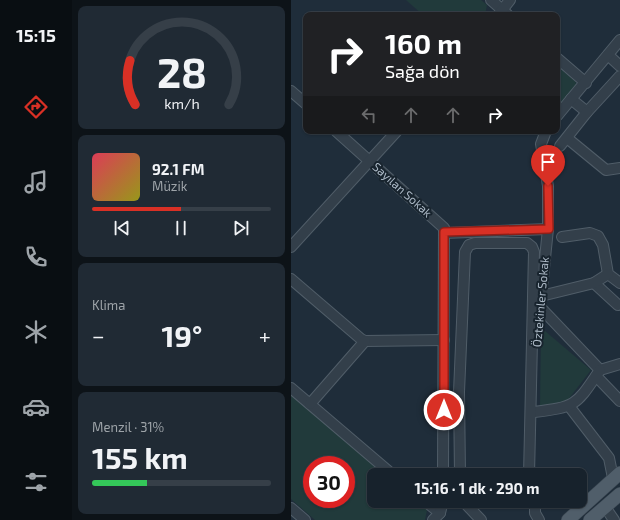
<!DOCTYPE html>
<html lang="tr">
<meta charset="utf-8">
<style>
body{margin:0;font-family:"Exo 2",sans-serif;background:#202a34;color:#f1f3f6;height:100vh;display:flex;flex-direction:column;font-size:15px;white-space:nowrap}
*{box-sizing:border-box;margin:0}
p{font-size:13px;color:#9ea4a9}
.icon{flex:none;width:22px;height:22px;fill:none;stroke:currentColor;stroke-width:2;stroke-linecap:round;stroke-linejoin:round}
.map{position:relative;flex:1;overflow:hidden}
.side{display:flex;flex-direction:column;gap:6px;padding:6px;background:#0d1318;width:219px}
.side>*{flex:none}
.top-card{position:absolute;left:12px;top:12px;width:257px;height:122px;border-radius:8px;box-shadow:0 1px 3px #0004,0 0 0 1px #363f48;background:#202124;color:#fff;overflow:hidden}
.speed{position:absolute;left:12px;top:456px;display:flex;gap:8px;font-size:20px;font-weight:700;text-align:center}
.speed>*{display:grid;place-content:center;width:52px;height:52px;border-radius:50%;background:#17222c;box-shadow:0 1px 3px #0004,0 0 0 1px #363f48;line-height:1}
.speed .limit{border:6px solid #d22;background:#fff;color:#111}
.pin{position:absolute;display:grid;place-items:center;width:34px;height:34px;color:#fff;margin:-41px -17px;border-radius:50% 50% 50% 0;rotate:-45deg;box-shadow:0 0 4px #0007}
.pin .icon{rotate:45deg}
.me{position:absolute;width:44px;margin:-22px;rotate:0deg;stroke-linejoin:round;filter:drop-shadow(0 0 3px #0008)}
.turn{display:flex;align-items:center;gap:14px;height:84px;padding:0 16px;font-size:18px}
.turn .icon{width:52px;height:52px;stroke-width:2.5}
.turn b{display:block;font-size:28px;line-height:34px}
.lanes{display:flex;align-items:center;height:38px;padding:0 16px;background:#0003;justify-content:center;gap:20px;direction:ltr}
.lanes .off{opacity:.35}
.big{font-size:30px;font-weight:700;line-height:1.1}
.side .card{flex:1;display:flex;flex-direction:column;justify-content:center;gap:6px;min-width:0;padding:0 14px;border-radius:8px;background:#202a34}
.side .dial{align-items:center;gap:0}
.dial svg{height:104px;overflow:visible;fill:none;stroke:#363f48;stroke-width:7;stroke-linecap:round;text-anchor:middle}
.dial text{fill:#f1f3f6;stroke:none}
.song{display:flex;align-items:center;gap:12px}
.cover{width:48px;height:48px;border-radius:6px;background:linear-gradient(135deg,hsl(350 70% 55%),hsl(60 70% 35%))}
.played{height:4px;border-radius:2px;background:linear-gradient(90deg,#d93025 50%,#363f48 50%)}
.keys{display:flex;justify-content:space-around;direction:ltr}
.heat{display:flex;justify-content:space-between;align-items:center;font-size:22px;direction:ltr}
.charge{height:6px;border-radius:3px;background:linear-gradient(90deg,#34c759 31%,#363f48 0)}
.trip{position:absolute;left:76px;top:468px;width:220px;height:40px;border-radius:8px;background:#17222c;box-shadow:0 1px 3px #0004,0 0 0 1px #363f48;font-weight:700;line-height:40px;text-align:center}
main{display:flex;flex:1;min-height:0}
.dock{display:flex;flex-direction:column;width:72px;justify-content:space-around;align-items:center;background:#090e12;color:#9ea4a9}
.dock .icon{width:28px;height:28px}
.dock .on{color:#d93025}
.dock b{font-size:18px;color:#f1f3f6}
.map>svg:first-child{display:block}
.green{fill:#213a3b;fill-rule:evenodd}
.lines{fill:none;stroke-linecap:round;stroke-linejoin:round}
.minor-casing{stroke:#505d68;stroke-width:12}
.major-casing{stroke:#3c4853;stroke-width:14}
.minor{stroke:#333f4a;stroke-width:10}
.major{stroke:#505e6a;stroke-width:13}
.route-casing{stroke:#8d1f18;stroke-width:10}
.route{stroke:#d93025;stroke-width:7}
.labels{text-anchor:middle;stroke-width:4;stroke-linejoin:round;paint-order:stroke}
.street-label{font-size:12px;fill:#adbac7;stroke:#18242e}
</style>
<main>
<nav class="dock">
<b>15:15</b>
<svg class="icon on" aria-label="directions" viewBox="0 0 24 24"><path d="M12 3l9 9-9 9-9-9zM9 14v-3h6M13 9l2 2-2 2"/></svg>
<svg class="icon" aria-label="music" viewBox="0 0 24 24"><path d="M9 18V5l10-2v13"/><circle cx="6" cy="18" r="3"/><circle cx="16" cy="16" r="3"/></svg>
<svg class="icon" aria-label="phone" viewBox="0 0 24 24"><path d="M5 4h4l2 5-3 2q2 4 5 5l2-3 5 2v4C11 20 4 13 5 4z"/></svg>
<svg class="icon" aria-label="climate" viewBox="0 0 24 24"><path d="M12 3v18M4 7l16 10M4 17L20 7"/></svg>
<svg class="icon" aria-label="car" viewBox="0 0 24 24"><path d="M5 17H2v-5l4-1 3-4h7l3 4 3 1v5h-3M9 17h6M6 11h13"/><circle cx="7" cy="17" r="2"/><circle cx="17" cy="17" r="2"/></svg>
<svg class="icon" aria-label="filters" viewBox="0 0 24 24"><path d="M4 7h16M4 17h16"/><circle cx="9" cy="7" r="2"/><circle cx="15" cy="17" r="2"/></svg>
</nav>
<section class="side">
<div class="card dial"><svg viewBox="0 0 100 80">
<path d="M14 69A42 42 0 1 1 86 69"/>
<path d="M14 69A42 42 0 0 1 10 35" stroke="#d93025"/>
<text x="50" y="56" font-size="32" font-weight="700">28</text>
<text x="50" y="72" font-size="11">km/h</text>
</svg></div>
<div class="card">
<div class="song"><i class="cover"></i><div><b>92.1 FM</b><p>Müzik</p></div></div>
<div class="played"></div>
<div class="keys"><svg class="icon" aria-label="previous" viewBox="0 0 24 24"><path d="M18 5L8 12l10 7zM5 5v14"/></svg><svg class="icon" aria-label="pause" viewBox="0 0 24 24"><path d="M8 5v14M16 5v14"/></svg><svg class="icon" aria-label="next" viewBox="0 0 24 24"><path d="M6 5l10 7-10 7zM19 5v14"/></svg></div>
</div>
<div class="card"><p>Klima</p>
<div class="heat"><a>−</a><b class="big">19°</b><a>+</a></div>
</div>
<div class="card"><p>Menzil · 31%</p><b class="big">155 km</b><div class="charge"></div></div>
</section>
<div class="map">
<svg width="329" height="520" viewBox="0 0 329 520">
<rect width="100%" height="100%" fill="#1f2d3a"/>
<g class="green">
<polygon points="115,0 190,0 196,5 194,15 132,15"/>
<polygon points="266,66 284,81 287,88 266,114"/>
<polygon points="250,331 254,331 300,370 273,405 249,406"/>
<path d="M0,392L95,475H83V501H125L136,510L134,520H24L0,499ZM21,465H55V499H21Z"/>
</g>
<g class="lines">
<defs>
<g id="minor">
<polyline points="200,0 217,15"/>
<polyline points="208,14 219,0"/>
<polyline points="317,55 329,66"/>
<polyline points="266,58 295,83"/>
<polyline points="0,91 15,104"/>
<polyline points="280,99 296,112 329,76"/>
<polyline points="266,116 329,40"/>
<polyline points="45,131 153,228 152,475"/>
<polyline points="276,138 315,170 329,168"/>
<polyline points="269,146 296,112"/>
<polyline points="153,233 257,229"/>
<polyline points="271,237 299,233 307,236 312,245 317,274 329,283"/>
<polyline points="0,247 106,131"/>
<polyline points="0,279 70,339 74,341 153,340"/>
<polyline points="303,283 327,305"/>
<polyline points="250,296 303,283 317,274"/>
<polyline points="248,306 309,370 329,364"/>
<polyline points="248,317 257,229 257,186 250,144 255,131"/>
<polyline points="305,376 329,401"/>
<polyline points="0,388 102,475"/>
<polyline points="19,404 74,341"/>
<polyline points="278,406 318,458 322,478"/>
<path d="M243,412C286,407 285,405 309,370"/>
<polyline points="169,475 168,392 174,252 178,245 184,243 236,243 241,247 243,252 238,475"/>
<polyline points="134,501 149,513"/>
<polyline points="172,501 190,520"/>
<polyline points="244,501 244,513 248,520"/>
<polyline points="314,507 323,520"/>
<polyline points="0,508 14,520"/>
<polyline points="142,520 149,513 152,501"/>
</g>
<g id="major">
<polyline points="277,520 329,473"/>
<polyline points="299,520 329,494"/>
</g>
</defs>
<use href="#minor" class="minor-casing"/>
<use href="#major" class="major-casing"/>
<use href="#minor" class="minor"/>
<use href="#major" class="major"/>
</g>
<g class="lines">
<defs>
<polyline id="route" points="153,410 153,232 258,229 257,186"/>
</defs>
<use href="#route" class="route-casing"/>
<use href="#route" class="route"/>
</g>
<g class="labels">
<g class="street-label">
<text transform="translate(111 190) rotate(42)" y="4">Sayılan Sokak</text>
<text transform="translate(250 302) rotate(-85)" y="4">Öztekinler Sokak</text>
</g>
</g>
</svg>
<div class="speed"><div class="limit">30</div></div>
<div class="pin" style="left:257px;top:186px;background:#d93025"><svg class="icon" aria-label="arrive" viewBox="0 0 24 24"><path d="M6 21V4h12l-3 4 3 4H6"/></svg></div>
<svg class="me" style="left:153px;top:410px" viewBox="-20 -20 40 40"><circle r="17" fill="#d93025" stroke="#fff" stroke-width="3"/><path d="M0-11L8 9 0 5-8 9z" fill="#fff"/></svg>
<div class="trip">15:16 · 1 dk · 290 m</div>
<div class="top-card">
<div class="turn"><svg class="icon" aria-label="right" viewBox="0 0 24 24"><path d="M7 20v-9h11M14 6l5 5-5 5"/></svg><div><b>160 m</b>Sağa dön</div></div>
<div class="lanes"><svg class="icon off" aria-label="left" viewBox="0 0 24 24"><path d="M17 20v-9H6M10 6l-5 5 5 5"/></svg><svg class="icon off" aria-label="ahead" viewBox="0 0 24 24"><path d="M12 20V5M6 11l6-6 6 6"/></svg><svg class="icon off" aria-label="ahead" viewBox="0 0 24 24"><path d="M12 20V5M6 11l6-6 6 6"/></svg><svg class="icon" aria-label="right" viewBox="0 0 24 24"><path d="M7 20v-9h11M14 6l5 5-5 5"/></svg></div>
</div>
</div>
</main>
